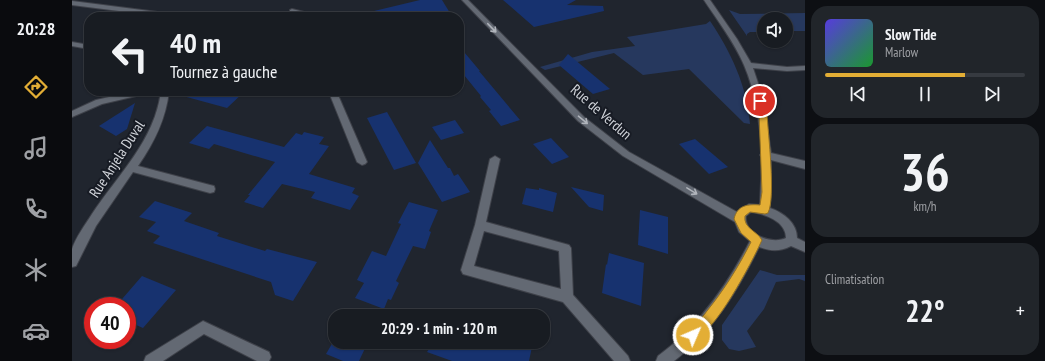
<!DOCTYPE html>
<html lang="fr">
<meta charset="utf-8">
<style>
body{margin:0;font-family:"PT Sans Narrow",sans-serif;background:#21252a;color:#f1f3f6;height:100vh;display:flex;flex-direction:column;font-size:15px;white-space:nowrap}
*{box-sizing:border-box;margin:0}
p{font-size:13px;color:#9fa1a5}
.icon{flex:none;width:22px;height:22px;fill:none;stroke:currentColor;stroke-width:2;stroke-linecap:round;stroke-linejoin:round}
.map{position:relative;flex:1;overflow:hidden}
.drawer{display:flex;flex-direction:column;gap:6px;padding:6px;background:#0d0f13;width:240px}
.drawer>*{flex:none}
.top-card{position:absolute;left:12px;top:12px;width:380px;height:84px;border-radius:16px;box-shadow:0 1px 3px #0004,0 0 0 1px #363a40;background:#181c22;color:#f1f3f6;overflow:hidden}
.tools{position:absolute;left:685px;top:12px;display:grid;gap:8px}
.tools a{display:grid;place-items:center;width:36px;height:36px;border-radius:50%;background:#181c22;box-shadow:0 1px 3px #0004,0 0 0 1px #363a40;font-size:20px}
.speed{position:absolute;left:12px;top:297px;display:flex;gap:8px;font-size:20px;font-weight:700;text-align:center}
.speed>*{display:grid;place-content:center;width:52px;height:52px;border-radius:50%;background:#181c22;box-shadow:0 1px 3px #0004,0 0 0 1px #363a40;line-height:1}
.speed .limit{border:6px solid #d22;background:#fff;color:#111}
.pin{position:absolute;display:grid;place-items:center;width:34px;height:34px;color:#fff;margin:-17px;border:2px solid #fff;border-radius:50%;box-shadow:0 1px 4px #0007}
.me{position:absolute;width:44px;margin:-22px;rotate:45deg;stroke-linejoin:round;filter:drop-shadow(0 0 3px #0008)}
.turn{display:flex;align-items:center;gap:14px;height:84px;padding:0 20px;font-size:18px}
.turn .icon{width:52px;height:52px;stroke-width:2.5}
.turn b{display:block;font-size:28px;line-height:34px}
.big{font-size:30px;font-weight:800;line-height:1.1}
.drawer .card{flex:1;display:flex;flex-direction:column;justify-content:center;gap:6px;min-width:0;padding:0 14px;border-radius:16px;background:#21252a}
.drawer .dial{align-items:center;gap:0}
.dial b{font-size:52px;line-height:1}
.song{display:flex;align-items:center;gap:12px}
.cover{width:48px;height:48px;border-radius:6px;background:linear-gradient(135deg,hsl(250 70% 55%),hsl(130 70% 35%))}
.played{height:4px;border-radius:2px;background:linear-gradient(90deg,#e3ae35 70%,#363a40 70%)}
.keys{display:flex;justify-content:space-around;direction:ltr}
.heat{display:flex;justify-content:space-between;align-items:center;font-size:22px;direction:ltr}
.trip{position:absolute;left:256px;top:309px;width:222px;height:40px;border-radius:16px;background:#181c22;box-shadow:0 1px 3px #0004,0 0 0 1px #363a40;font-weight:800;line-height:40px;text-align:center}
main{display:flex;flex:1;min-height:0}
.tab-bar{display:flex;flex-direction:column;width:72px;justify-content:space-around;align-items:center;background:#0a0b0e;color:#9fa1a5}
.tab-bar .icon{width:28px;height:28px}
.tab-bar .active{color:#e3ae35}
.tab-bar b{font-size:18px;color:#f1f3f6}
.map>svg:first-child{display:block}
.green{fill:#26385e}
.building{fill:#17326f}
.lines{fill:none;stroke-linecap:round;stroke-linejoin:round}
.minor-casing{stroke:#3e4149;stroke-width:2}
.minor{fill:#636973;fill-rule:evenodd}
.oneway{stroke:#b0b4bb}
.route{fill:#e3ae35;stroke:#947122}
.labels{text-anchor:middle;stroke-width:4;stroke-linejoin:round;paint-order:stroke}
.street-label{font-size:15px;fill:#d1d4da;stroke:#171b24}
</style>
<main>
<nav class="tab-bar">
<b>20:28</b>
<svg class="icon active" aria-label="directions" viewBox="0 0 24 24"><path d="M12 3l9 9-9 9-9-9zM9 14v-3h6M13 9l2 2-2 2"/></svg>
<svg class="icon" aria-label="music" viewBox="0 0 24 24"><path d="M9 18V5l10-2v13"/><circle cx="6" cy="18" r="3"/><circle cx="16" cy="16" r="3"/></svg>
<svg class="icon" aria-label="phone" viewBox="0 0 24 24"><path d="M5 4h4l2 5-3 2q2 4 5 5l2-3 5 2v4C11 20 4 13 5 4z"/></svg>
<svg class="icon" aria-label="climate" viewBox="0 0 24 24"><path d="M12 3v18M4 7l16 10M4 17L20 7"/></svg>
<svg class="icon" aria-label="car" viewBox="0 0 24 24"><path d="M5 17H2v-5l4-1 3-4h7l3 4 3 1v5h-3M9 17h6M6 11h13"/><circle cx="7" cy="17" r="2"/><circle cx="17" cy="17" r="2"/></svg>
</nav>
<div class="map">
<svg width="733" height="361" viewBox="0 0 733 361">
<rect width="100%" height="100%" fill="#20252e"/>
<g class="green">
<polygon points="657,10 668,14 733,13 733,31 714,31 714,19 692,19 692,32 678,32 675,34 675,36"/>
<path d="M638,21C659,52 675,86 678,124L672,123L617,69L571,75L542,53L473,70L468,67L520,52L563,46L555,37L634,24Z"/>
<polygon points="688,270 705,275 733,275 733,281 727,279 704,282 692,309 675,331 684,347 667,351 657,349 650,340 650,325"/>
</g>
<g class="building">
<polygon points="348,0 370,0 378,13 349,17 302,17 302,11"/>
<polygon points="431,0 504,0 495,5 531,6 532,11 462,27"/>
<polygon points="387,46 408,71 407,71 448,120 429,126 417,111 419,110 408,97 409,96 392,75 387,77"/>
<polygon points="496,54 538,89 521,94 487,65"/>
<polygon points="112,91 173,91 155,108 111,96"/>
<polygon points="63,103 55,129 44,136 27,126"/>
<polygon points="315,112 344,163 322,170 295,118"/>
<polygon points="383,120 392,133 369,140 360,127"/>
<polygon points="135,126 212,147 224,133 230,135 232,132 252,137 247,144 257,146 237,174 283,188 280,193 287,196 278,210 239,198 243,192 210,184 191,208 172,202 178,195 176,195 203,162 142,144 137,149 117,143"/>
<polygon points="479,138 497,157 480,164 461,144"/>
<polygon points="623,139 656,167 637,174 607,144"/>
<polygon points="358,140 376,168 378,168 382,176 386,174 398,192 370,202 346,163"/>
<polygon points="499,187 532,195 531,211 517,207"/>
<polygon points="454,188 467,190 467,188 485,193 481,212 450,204"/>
<polygon points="83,201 120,213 112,221 147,233 145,236 193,251 195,249 245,262 221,301 203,295 199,282 81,243 88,236 75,231 84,222 67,217"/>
<polygon points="337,202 366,210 357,231 359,232 353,249 341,246 324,281 327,283 319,300 316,299 312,309 283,298 292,283 285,280 300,251 314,256 329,224 326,223"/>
<polygon points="568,210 596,217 596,254 566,245"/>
<polygon points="537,253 572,263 569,306 530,293 534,264 535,265"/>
<polygon points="70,276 104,290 71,328 55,321 55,306 44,306"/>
<polygon points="261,342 296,342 287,361 271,361 254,354"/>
<polygon points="346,342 461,342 457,361 380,361 355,352 357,349 345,345"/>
</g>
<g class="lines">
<defs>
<g id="minor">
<path d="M390,0H396L512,117L557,152L665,212L677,204L688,205L690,157L688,155L690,153C688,123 684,93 672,65C662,42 646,21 632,0H638L665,39L679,63L715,67L733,66V70L715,71L681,68L691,98L699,153L733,161V169L699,160L698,208C712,213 725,223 725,238L733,242V252L719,246C707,252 699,251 687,247C666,290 641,332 602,361H584L586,356C627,326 655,286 678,241L667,232L663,222L551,156L506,121ZM679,212C693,214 714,221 714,238C700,245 671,234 674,216Z"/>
<polygon points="0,1 109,15 112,17 94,17 0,5"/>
<polygon points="220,9 248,16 249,17 238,17 218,12 218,10"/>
<polygon points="0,42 17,45 17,49 0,46"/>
<polygon points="63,91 78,91 77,93 30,104 0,117 0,111 24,100"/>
<path d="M89,91H97C94,119 82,143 66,166L138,185L142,186L143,189L142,192L138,193L61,172L24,226L4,266L0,267C0,262 0,254 0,249C4,237 13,225 20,214C46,175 83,140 89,91Z"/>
<polygon points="252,91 275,91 266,95 295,162 293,164 290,165 285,162 258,95"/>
<path d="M423,156L428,159L414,222L497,245L499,248L501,295L556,356L558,361H542L491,302L391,274L389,270L403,225L418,159ZM412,231L487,251L489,289L402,266Z"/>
<polygon points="131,321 197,352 199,357 197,361 185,361 132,334 91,361 72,361 74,356"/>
</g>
</defs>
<use href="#minor" class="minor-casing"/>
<use href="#minor" class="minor"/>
</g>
<defs><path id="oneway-shaft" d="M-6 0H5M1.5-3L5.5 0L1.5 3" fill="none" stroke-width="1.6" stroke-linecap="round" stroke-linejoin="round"/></defs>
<g class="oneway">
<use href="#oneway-shaft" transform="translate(420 28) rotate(46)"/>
<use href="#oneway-shaft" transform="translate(511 120) rotate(40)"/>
<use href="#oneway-shaft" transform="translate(620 191) rotate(31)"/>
</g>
<path class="route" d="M688,99L691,101L695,113C696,134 704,197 696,213L693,214L678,212L673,216C671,228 685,231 690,240C679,264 644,331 621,341L616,339L615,335C619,325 629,320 635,311C652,290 667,266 679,242L669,233L662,219C665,205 676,204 688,205L690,192L687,113L684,101Z"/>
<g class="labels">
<g class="street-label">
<text transform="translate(529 112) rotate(41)" y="5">Rue de Verdun</text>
<text transform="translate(45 159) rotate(-57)" y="5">Rue Anjela Duval</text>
</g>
</g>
</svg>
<div class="tools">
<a><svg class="icon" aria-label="sound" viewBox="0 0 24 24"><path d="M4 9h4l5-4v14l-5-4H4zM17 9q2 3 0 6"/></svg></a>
</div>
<div class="speed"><div class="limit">40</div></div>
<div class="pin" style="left:688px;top:101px;background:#d93025"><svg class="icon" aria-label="arrive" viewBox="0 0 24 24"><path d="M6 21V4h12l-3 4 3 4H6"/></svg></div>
<svg class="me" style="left:621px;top:335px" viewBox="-20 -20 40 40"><circle r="17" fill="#e3ae35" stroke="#fff" stroke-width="3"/><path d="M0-11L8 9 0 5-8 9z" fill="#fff"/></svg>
<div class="trip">20:29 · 1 min · 120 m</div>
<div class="top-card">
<div class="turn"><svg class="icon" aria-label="left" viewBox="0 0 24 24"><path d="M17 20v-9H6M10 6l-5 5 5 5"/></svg><div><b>40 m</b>Tournez à gauche</div></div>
</div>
</div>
<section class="drawer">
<div class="card">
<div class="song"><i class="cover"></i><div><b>Slow Tide</b><p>Marlow</p></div></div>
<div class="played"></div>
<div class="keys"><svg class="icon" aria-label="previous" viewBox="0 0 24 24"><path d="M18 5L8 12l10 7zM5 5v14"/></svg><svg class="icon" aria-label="pause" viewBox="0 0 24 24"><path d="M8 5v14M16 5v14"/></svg><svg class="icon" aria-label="next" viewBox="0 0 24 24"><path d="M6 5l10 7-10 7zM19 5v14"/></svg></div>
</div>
<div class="card dial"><b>36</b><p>km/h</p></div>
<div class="card"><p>Climatisation</p>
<div class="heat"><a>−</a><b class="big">22°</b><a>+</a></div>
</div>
</section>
</main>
